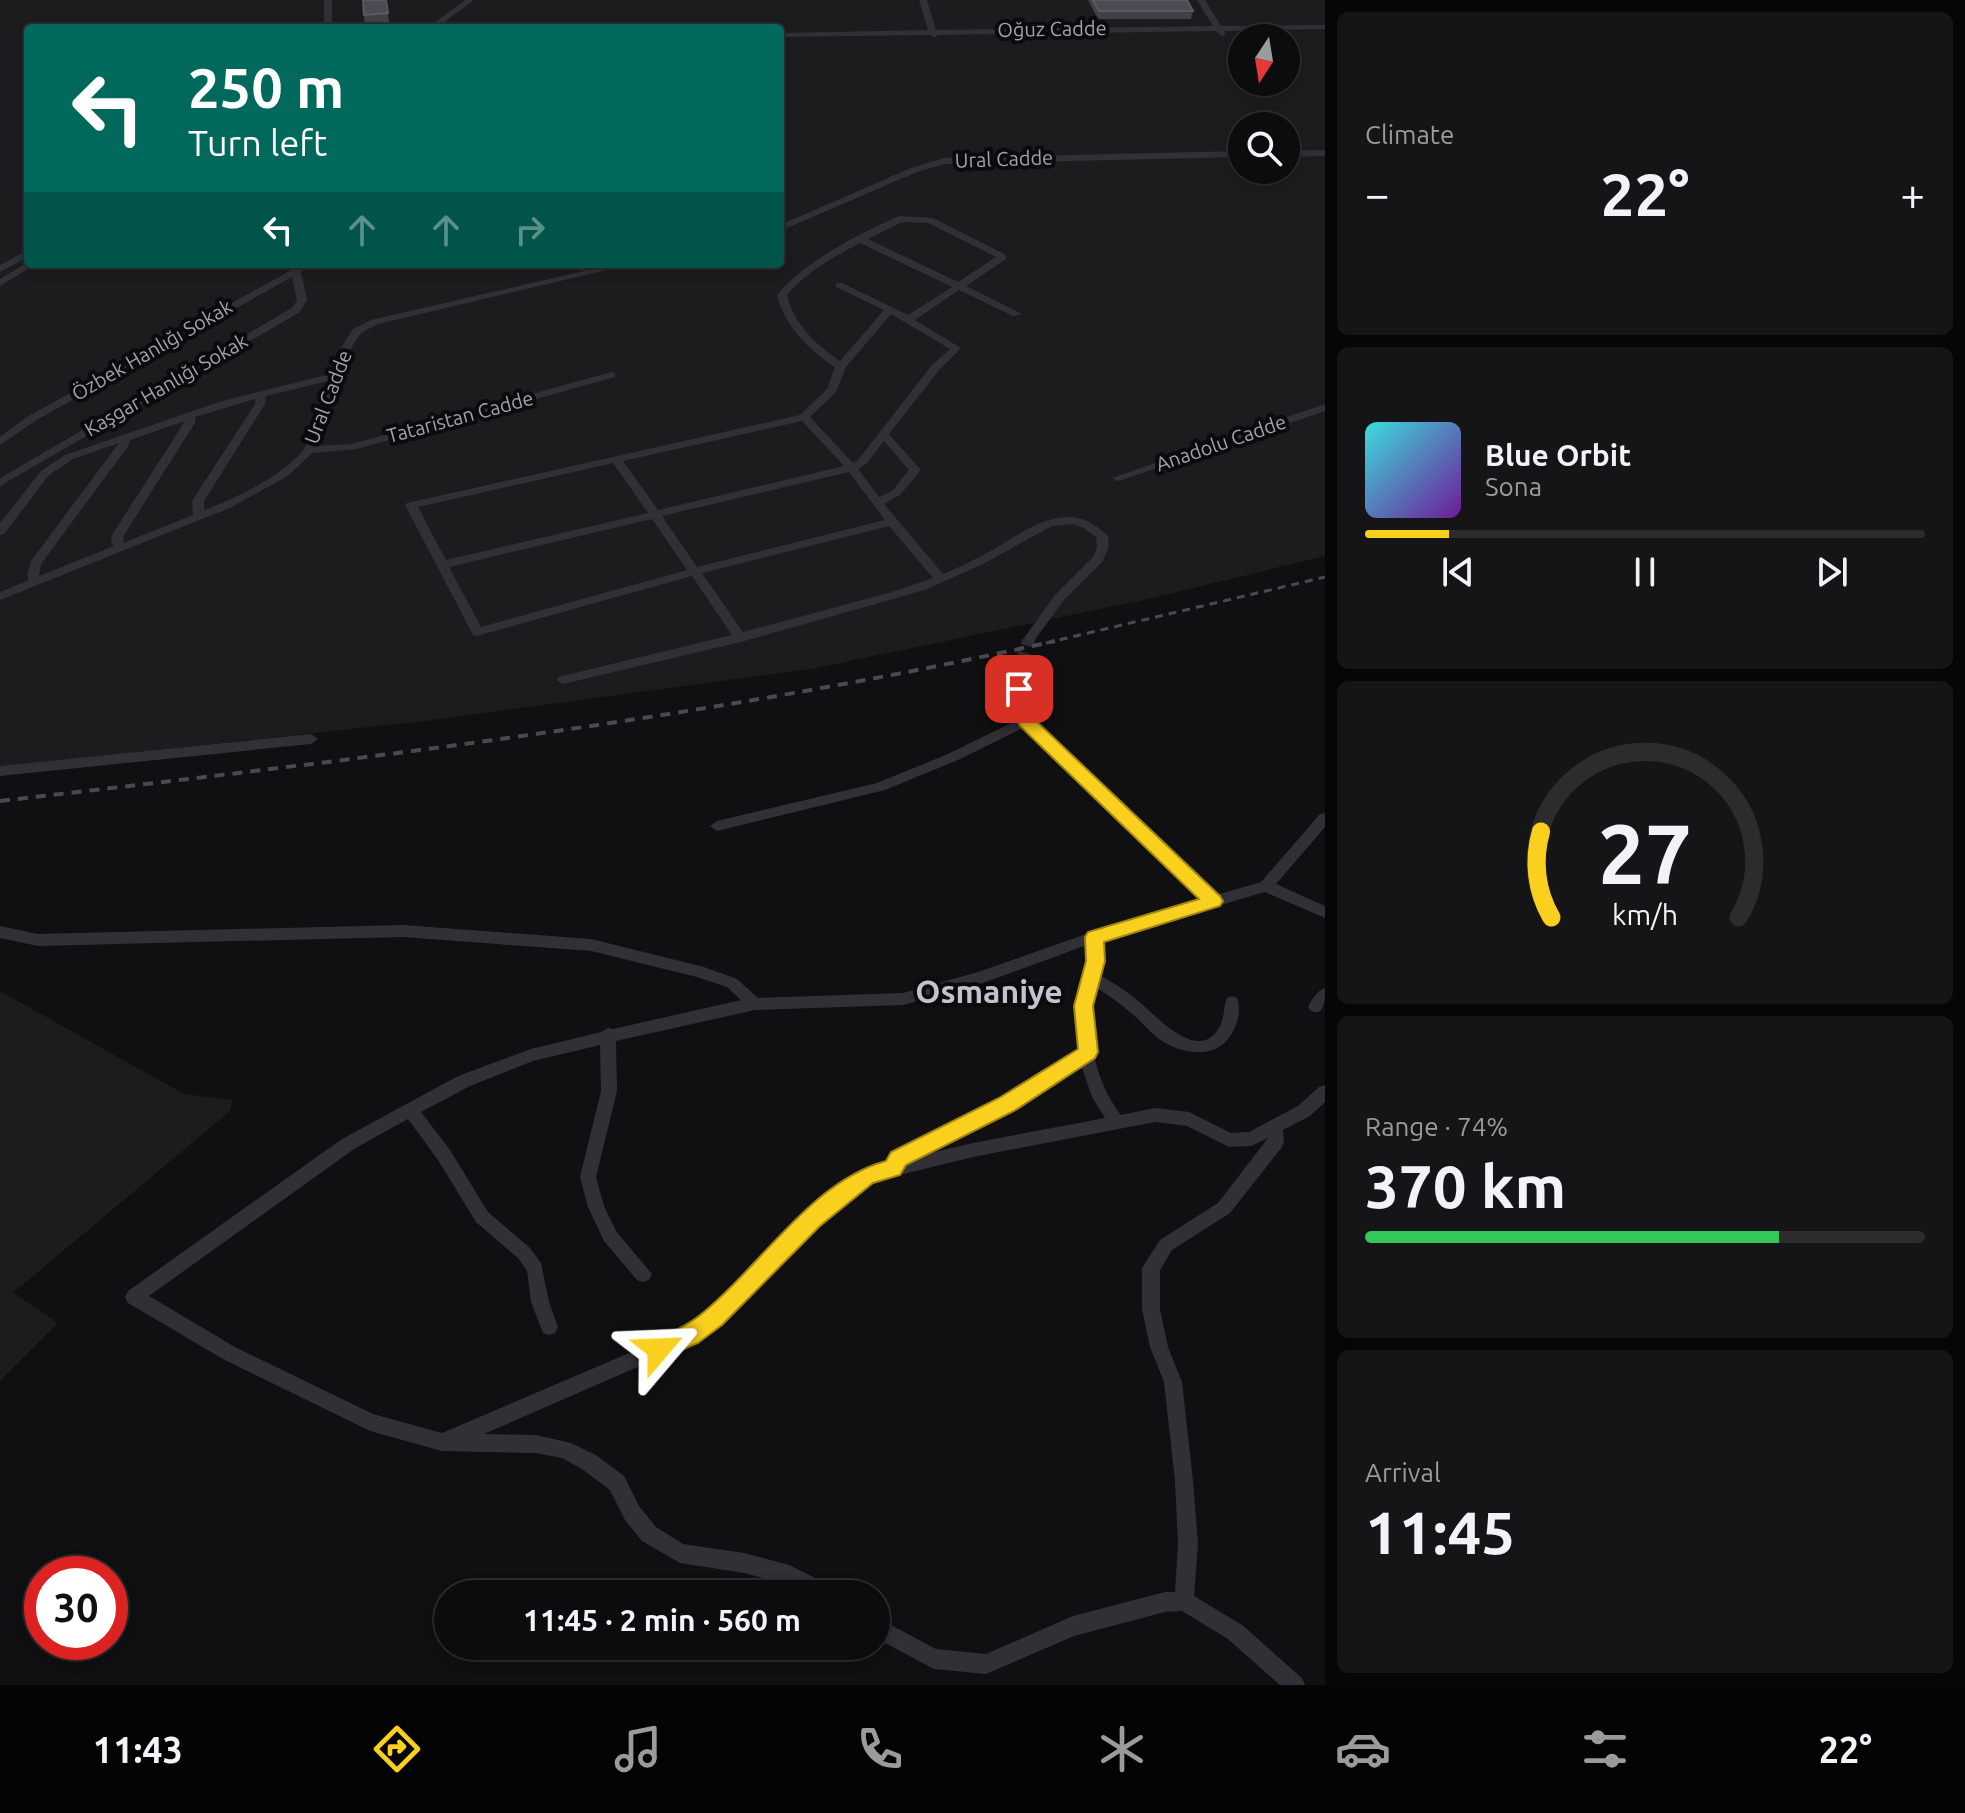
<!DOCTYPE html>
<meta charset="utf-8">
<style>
body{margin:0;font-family:Ubuntu,sans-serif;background:#151416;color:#f1f3f6;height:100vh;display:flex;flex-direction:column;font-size:30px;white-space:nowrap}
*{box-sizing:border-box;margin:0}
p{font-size:26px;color:#9a9b9d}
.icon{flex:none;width:44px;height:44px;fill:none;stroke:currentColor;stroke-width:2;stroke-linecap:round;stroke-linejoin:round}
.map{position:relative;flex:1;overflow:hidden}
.side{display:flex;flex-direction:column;gap:12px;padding:12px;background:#070607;width:640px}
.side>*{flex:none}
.banner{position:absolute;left:24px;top:24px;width:760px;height:244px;border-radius:8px;box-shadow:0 4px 12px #0003,0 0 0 2px #2c2b2e;background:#00695c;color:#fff;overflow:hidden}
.needle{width:52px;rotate:192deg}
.tools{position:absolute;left:1228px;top:24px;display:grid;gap:16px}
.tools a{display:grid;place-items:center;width:72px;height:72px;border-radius:50%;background:#0c0b0d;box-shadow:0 4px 12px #0003,0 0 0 2px #2c2b2e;font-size:40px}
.speed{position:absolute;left:24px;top:1556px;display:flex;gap:16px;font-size:40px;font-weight:700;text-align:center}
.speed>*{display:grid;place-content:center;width:104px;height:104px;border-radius:50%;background:#0c0b0d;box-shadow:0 4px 12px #0003,0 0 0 2px #2c2b2e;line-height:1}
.speed .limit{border:12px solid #d22;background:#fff;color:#111}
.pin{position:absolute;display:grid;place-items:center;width:68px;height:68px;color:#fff;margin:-34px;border-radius:16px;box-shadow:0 4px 12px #0006}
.me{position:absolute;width:88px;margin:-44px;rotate:64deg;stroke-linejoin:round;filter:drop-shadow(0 0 6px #0008)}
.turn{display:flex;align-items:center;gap:28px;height:168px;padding:0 32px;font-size:36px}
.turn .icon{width:104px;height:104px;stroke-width:2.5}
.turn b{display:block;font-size:56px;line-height:68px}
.lanes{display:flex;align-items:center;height:76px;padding:0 32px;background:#0003;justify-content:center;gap:40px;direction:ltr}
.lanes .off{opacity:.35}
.big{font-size:60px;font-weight:700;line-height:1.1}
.side .tile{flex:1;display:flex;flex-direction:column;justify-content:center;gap:12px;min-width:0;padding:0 28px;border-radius:12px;background:#151416}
.side .dial{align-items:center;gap:0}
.dial svg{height:208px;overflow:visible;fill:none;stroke:#2c2b2e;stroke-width:7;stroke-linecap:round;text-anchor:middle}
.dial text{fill:#f1f3f6;stroke:none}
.song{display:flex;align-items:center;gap:24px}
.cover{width:96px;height:96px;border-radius:12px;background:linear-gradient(135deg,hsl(180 70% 55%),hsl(280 70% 35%))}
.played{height:8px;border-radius:4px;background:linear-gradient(90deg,#fad01e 15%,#2c2b2e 15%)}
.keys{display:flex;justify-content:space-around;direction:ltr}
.heat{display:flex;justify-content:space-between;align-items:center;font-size:44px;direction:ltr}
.charge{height:12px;border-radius:6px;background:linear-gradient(90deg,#34c759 74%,#2c2b2e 0)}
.trip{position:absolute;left:434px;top:1580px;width:456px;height:80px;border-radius:40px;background:#0c0b0d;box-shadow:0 4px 12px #0003,0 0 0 2px #2c2b2e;font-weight:700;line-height:80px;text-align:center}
.tabs{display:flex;height:128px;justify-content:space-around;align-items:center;background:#050405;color:#9a9b9d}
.tabs .icon{width:56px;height:56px}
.tabs .on{color:#fad01e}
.tabs b{font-size:36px;color:#f1f3f6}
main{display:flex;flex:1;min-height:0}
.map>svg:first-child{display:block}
.built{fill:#1c1b1e;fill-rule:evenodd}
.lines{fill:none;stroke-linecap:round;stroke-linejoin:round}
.minor-tunnel-far1{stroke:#2d2d31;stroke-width:11;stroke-dasharray:11 6;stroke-linecap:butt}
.minor-tunnel{stroke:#2d2d31;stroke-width:14;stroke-dasharray:14 7;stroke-linecap:butt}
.minor{fill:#303036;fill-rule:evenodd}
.rail-far1{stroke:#494a51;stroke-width:3;stroke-dasharray:8 6;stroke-linecap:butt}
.rail{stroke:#494a51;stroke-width:4;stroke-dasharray:10 8;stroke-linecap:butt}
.wall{fill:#414047}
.building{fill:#4b4b53;stroke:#595962;stroke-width:2}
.route{fill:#fad01e;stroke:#a28714;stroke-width:2}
.labels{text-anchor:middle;stroke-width:8;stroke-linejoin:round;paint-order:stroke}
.far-street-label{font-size:20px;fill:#a0a3b3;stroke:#0b0b0c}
.district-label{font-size:32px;font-weight:bold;fill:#c1c3cf;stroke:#0b0b0c}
</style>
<main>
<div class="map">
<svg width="1325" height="1685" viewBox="0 0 1325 1685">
<rect width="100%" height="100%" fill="#100f11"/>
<g class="built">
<path d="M0,0H1325V556L1148,599L811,669L425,721L0,767ZM28,28H780V264H28ZM1242,38H1286V82H1242ZM1242,126H1286V170H1242Z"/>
<polygon points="0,991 184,1094 233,1100 230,1111 13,1293 58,1323 0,1381"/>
</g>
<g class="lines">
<polyline class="minor-tunnel-far1" points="1029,643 1030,638"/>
<polyline class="minor-tunnel" points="1021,666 1029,641"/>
<g class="minor">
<rect x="324" y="0" width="8" height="28"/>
<polygon points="465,0 474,0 436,28 427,28"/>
<polygon points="919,0 927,0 936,30 1213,26 1197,0 1205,0 1221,26 1325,25 1325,29 1224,31 1226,34 1222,36 1216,31 938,35 934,38 930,35 780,37 780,33 928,30"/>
<polygon points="1325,150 1325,156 1286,157 1286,151"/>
<polygon points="1242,151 1242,157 945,164 917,172 780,231 780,225 911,168 944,158"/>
<path d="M900,216L933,218L1006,255V259L966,286L1022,314L1013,316L959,290L915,320L961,348L940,369L889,434L921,470L900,495L884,504L943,574C960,567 978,558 994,549C1031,527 1069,497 1108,536L1109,547L1102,562L1063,601L1034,641L1030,642L1024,638L1055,595L1093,557L1097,547L1096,537L1084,528L1073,524L1052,526L983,564L925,590L741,642L563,684L557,680L558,677L732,635L692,576L477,636L473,635L405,505L407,503L800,415L827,389L835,367C809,351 785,326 777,295C801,264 864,230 900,216ZM902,222L928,223L996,257L958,282L868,239ZM860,243L952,287L908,315L842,283H836V287L884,310L840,361C816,345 794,324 787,295C805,273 835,256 860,243ZM891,314L950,349L932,365L858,460L853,463L810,417L836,392L846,367ZM802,421L844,466L658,510L623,461ZM884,441L909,470L892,491L879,497L858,469L866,464ZM613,463L648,513L446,560L418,507ZM849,472L885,520L697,567L662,516ZM652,519L687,570L481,627L449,567ZM889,526L933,578L892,592L743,632L702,573Z"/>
<polygon points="28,250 28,257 0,272 0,265"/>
<polygon points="28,262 28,264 36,264 0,286 0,279"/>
<polygon points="302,264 314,264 301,272 307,300 300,312 0,486 0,478 292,308 297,300 292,277 35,421 0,445 0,437 27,417"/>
<path d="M614,264H632L378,324L361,333L344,359L326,426L316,446L352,444L611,372L615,373V377L357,449L312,453L288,476L232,507L0,600V592L29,580L27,575L31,561L119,443L73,459L49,475L4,534L0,535V523L41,471L65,455L222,401L330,374L334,359L353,329L371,320ZM328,381C322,403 318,427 305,447C286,475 236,498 204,510V501L265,404L266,396ZM255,399V404L192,501L193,515L123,543L124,535L195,423V417ZM185,421L112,535L111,543L114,546L39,576L41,564L129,445L130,440Z"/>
<polygon points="1325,404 1325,411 1122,480 1118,481 1112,478"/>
<path d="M1021,662L1027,666L1025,707L1031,718L1216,895L1261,882L1320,814L1325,813V827L1276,884L1325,906V918L1265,892L1102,940L1103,960L1100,975C1112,982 1125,990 1136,999C1154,1013 1197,1065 1219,1028C1225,1018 1223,1007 1227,998L1232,996L1237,998C1242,1011 1237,1028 1228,1039C1212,1060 1178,1053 1159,1039C1149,1031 1141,1021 1131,1013C1120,1003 1108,995 1095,987C1083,1028 1095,1082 1121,1115L1155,1108L1189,1112L1231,1133L1249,1132L1298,1106L1319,1087L1325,1085V1102L1310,1116L1283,1130L1284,1142L1282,1147L1230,1213L1172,1250L1160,1270V1309L1168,1347L1182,1382L1193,1481L1198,1544L1194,1596L1242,1625L1302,1678L1305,1685H1280L1228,1639L1182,1611L1165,1612L1074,1636L986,1674L934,1669L876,1638V1617L936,1649L986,1654L1073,1616L1165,1592H1175L1178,1544L1175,1481L1164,1382L1150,1347L1142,1309V1268L1160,1240L1218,1203L1268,1138L1251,1146L1229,1147L1187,1126L1155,1122L973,1157L871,1182L842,1202L720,1324L695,1342L484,1434L536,1435L571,1443L596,1455L624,1476L639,1506L656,1527L683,1544L744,1553L789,1565L833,1587L836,1594H806L786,1584L744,1573L680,1563L642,1541L625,1520L610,1490L582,1469L562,1458L536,1453L442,1451L370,1431L223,1359L128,1303L125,1297L128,1291L342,1139L458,1076L531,1049L601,1032L608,1028L613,1029L741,1000L727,987L697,977L591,951L403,937L38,946L0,938V926L38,934L403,925L591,939L704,967L737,979L758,998L903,993L978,972L1089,933L1202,899L1025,727L958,760L885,790L717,831L710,826L717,821L877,783L948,754L1019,719L1013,707L1015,666ZM1087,945V964L1076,1004L1078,1050L1001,1100L893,1154L887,1164L861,1171L830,1192L708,1312L683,1330L442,1433L373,1414L235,1347L149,1296L354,1149L408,1119L438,1160L476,1222L518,1258L527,1271L531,1302L543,1333L549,1335L555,1333L558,1327L549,1302L541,1263L530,1248L488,1212L450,1150L421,1112L470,1086L533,1061L600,1045L601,1091L580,1177L588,1207L604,1241L637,1280L643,1282L649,1280L652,1274L616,1231L604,1206L596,1177L617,1091L616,1041L755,1010L903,1005L980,984ZM1081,1065L1092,1097L1105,1118L973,1143L922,1155L1013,1110Z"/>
<polygon points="311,734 318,739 311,744 0,776 0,766"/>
<path d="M1325,988C1325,999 1325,1017 1311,1011L1308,1007C1312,999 1317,991 1325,988Z"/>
</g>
<polyline class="rail-far1" points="1046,643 1325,577"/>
<path class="rail" d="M0,801C354,760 707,719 1055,641"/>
</g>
<g class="wall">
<polygon points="386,0 390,28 365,28 364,15"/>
<polygon points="1088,0 1187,0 1193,11 1191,19 1098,19"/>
</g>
<g class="building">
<polygon points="363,0 386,0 388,13 364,15"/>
<polygon points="1093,0 1187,0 1193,11 1099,11"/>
</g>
<path class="route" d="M1019,684L1027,689V707L1033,718L1220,896L1223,901L1220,906L1104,942L1105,961L1093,1006L1098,1052L1095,1058L1014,1111L906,1165L900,1175L873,1183L820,1226L722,1325L698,1343L659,1360L651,1357L648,1349L651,1341C671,1333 689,1325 705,1311C762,1264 812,1181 886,1161L891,1152L999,1098L1078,1049L1074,1006L1086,961L1085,937L1088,932L1199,899L1020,726L1011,707L1010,689Z"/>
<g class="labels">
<g class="far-street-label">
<text transform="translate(1052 29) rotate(-1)" y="7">Oğuz Cadde</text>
<text transform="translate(1004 159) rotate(-2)" y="7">Ural Cadde</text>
<text transform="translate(152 350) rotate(-30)" y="7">Özbek Hanlığı Sokak</text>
<text transform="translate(166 385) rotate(-30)" y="7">Kaşgar Hanlığı Sokak</text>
<text transform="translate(328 397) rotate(-69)" y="7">Ural Cadde</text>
<text transform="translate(460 417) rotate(-15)" y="7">Tataristan Cadde</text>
<text transform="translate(1221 443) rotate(-19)" y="7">Anadolu Cadde</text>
</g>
<g class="district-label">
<text x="989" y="1003">Osmaniye</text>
</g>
</g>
</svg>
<div class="tools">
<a><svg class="needle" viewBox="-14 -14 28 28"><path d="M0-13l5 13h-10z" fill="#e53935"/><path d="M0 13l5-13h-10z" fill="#9a9b9d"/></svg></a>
<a><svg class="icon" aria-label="search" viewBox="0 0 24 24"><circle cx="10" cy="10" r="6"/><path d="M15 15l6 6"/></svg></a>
</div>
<div class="speed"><div class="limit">30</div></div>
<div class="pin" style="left:1019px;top:689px;background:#d93025"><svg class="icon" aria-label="arrive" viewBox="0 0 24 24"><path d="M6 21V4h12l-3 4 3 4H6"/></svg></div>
<svg class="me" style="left:659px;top:1349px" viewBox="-20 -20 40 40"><path d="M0-17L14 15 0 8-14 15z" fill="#fad01e" stroke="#fff" stroke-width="4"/></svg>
<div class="trip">11:45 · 2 min · 560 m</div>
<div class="banner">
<div class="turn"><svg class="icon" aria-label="left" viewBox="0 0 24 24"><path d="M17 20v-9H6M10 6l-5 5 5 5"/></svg><div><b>250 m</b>Turn left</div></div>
<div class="lanes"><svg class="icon" aria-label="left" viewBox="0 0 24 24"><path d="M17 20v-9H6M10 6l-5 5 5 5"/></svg><svg class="icon off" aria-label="ahead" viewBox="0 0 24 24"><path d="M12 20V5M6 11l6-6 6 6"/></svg><svg class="icon off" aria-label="ahead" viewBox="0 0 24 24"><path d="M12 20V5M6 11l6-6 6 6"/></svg><svg class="icon off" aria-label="right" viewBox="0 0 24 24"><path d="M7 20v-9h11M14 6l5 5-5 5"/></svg></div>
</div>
</div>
<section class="side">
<div class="tile"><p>Climate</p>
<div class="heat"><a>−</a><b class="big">22°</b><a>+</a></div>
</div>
<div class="tile">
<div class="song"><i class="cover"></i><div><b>Blue Orbit</b><p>Sona</p></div></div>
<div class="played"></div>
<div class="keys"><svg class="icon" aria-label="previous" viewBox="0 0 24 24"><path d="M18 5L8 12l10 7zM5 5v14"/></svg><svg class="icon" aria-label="pause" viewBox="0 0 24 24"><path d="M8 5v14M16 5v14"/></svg><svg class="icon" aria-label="next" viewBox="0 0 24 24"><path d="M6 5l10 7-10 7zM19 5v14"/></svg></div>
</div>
<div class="tile dial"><svg viewBox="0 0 100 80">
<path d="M14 69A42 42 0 1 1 86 69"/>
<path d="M14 69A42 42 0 0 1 10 36" stroke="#fad01e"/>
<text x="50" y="56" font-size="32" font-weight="700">27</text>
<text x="50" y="72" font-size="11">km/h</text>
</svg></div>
<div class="tile"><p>Range · 74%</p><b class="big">370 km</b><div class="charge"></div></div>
<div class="tile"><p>Arrival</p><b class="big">11:45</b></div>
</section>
</main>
<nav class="tabs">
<b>11:43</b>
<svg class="icon on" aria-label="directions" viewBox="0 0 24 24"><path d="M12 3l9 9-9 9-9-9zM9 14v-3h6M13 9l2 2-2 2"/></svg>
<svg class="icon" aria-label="music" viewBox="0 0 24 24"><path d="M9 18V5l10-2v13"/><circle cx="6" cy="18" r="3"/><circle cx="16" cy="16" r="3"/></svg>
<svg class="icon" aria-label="phone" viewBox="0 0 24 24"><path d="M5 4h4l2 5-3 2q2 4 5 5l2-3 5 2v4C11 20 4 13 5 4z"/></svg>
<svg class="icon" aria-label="climate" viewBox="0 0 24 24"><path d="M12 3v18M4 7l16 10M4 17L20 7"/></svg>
<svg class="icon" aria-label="car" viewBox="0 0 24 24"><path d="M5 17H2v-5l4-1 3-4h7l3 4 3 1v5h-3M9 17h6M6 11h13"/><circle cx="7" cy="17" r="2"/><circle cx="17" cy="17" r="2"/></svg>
<svg class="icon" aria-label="filters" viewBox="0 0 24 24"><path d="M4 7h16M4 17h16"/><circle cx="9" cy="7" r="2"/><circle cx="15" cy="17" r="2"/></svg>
<b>22°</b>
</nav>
